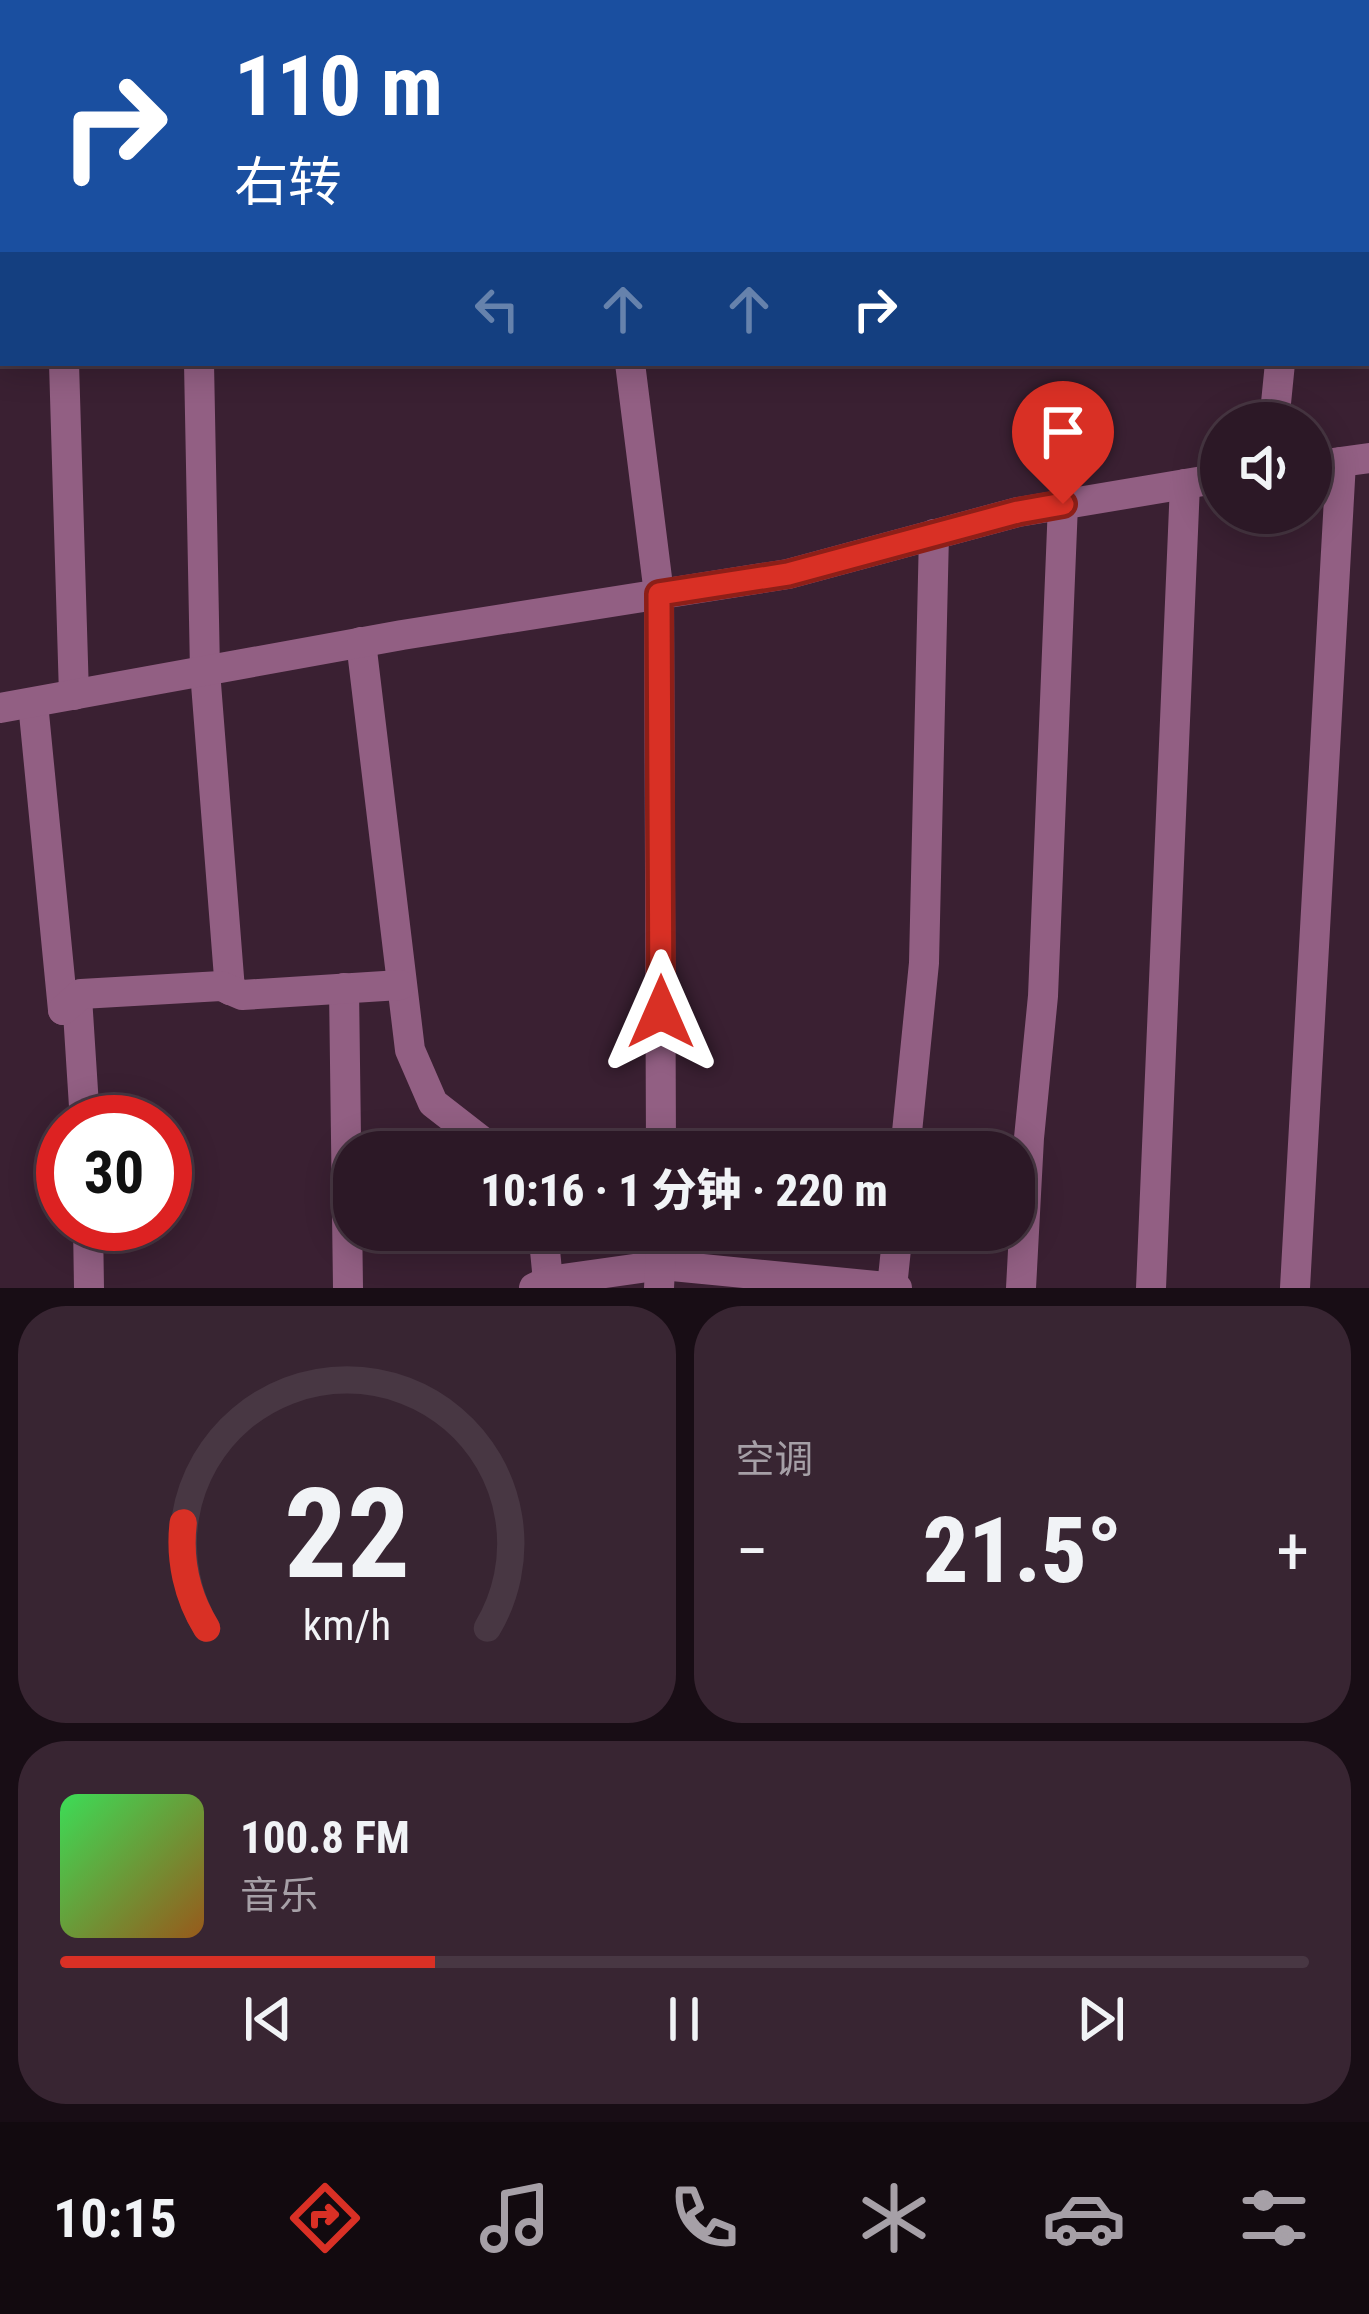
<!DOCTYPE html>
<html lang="zh">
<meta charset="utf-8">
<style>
body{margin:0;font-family:"Roboto Condensed","Noto Sans SC",sans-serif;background:#382532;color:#f1f3f6;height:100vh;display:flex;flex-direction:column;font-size:45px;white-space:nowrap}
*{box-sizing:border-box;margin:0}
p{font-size:39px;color:#a6a0a7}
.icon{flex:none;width:66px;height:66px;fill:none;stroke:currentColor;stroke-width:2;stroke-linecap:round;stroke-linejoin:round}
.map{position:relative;height:1288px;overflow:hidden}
.panel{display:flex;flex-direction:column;gap:18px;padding:18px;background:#180d15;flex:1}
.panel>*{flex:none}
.guide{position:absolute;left:0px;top:0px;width:1371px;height:366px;box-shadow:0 6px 30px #0003,0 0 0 3px #483743;background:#1a4fa0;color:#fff;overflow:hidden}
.tools{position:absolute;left:1200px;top:402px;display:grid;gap:24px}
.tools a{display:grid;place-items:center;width:132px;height:132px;border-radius:50%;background:#2c1826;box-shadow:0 6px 30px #0003,0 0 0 3px #483743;font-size:60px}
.speed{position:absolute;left:36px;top:1095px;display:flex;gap:24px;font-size:60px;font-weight:700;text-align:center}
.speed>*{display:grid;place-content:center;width:156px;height:156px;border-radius:50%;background:#2c1826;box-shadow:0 6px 30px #0003,0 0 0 3px #483743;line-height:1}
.speed .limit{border:18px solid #d22;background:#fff;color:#111}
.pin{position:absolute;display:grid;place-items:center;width:102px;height:102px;color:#fff;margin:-123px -51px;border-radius:50% 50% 50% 0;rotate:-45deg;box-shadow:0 0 12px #0007}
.pin .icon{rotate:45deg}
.me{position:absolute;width:132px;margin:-66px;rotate:0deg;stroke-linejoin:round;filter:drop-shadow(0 0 9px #0008)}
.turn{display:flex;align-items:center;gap:42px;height:252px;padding:0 36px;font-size:54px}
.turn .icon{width:156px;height:156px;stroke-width:2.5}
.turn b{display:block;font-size:84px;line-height:102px}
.lanes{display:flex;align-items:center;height:114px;padding:0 36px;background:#0003;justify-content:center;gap:60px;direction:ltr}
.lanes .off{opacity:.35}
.big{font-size:90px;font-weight:800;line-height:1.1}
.panel .card{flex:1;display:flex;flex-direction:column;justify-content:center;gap:18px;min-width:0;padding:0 42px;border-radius:48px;background:#382532}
.panel .dial{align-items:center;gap:0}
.dial svg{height:312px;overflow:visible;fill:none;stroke:#483743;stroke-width:7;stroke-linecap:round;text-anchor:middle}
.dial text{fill:#f1f3f6;stroke:none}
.song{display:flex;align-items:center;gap:36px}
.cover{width:144px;height:144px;border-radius:18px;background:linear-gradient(135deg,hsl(130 70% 55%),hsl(30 70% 35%))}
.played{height:12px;border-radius:6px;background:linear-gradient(90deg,#d93025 30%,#483743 30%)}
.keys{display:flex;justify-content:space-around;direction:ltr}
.heat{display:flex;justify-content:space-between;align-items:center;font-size:66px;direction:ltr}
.panel .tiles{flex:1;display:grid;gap:18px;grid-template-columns:1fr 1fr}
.card:last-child{grid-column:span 2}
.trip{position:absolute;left:333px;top:1131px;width:702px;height:120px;border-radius:48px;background:#2c1826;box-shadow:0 6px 30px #0003,0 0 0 3px #483743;font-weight:800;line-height:120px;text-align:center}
.tabs{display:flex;height:192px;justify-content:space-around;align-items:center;background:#120a0f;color:#a6a0a7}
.tabs .icon{width:84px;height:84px}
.tabs .on{color:#d93025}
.tabs b{font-size:54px;color:#f1f3f6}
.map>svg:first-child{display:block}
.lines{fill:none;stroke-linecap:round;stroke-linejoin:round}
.minor{stroke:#925f83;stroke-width:30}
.highway{stroke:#f9c6e9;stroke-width:36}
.route-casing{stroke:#8d1f18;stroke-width:30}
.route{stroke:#d93025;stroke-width:21}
</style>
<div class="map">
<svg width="1369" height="1288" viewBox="0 0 1369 1288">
<rect width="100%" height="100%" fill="#3a2032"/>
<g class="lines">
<g class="minor">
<polyline points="45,0 45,3"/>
<polyline points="193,0 193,3"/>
<polyline points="631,3 631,0"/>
<polyline points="1154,3 1156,0"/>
<polyline points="64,363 74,695"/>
<polyline points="199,363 205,671 230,990"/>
<polyline points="630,363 659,594 661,1152"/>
<polyline points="1274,423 1280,363"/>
<polyline points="1311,466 1369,458"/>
<polyline points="361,642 410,1050 433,1103 496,1152"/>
<polyline points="33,703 63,1010"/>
<polyline points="0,708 402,635 788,574 1018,512 1221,478"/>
<polyline points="344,988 348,1288"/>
<polyline points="77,997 85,1122"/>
<polyline points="63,1010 81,994 221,986 242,995 400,985"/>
<polyline points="905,1152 924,963 934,534"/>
<polyline points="88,1224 89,1288"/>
<polyline points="543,1230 548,1281"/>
<polyline points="892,1287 898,1230"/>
<polyline points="534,1288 548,1281 662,1265 897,1288"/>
<polyline points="659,1288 662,1230"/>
<polyline points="1021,1288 1029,1138 1043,996 1063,504"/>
<polyline points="1151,1288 1185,484"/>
<polyline points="1295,1288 1341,462"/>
</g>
<g class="highway">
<polyline points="1265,0 1268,3"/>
<polyline points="1334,0 1338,3"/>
<polyline points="1368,28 1369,29"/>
<polyline points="1368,86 1369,87"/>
</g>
</g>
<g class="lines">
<defs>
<polyline id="route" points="661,1012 659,594 788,574 1018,512 1063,504"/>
</defs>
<use href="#route" class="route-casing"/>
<use href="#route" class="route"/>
</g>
</svg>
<div class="tools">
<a><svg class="icon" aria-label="sound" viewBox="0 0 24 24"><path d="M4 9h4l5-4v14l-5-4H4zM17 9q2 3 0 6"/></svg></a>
</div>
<div class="speed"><div class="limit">30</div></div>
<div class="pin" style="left:1063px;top:504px;background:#d93025"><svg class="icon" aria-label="arrive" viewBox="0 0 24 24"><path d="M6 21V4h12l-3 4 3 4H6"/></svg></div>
<svg class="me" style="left:661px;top:1012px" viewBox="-20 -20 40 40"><path d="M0-17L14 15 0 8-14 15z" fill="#d93025" stroke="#fff" stroke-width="4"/></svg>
<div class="trip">10:16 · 1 分钟 · 220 m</div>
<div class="guide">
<div class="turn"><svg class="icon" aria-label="right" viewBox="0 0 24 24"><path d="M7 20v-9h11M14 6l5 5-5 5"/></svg><div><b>110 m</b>右转</div></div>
<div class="lanes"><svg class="icon off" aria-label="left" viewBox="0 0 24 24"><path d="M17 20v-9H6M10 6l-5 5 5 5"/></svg><svg class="icon off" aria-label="ahead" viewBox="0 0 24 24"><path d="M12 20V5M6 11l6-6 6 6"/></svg><svg class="icon off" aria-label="ahead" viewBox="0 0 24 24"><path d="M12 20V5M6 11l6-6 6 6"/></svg><svg class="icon" aria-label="right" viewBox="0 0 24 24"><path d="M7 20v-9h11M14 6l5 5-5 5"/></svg></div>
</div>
</div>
<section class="panel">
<div class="tiles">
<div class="card dial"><svg viewBox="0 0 100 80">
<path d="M14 69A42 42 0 1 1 86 69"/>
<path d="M14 69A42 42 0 0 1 8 42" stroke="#d93025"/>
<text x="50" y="56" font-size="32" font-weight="700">22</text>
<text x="50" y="72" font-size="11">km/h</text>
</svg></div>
<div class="card"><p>空调</p>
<div class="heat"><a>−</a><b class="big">21.5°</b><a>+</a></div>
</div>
<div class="card">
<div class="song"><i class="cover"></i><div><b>100.8 FM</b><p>音乐</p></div></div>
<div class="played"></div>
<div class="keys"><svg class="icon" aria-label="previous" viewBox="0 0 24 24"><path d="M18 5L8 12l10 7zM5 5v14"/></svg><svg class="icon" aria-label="pause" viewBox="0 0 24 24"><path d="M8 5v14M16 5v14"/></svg><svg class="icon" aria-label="next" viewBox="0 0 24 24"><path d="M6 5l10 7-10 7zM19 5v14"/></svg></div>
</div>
</div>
</section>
<nav class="tabs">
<b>10:15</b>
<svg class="icon on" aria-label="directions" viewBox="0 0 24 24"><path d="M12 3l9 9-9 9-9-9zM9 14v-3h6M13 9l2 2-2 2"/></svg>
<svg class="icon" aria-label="music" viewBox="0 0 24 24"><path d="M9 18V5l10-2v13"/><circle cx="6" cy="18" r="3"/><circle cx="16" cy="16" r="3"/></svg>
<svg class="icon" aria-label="phone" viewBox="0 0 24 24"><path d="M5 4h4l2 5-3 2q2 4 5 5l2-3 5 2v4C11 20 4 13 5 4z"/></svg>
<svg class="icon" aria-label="climate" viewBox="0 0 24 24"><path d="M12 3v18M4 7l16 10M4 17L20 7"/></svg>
<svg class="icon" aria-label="car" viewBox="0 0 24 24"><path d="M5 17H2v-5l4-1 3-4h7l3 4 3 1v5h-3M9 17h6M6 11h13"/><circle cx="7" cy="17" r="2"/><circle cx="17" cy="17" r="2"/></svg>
<svg class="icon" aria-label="filters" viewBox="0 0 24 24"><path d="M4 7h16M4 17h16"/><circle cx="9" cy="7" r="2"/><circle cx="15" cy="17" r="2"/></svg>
</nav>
